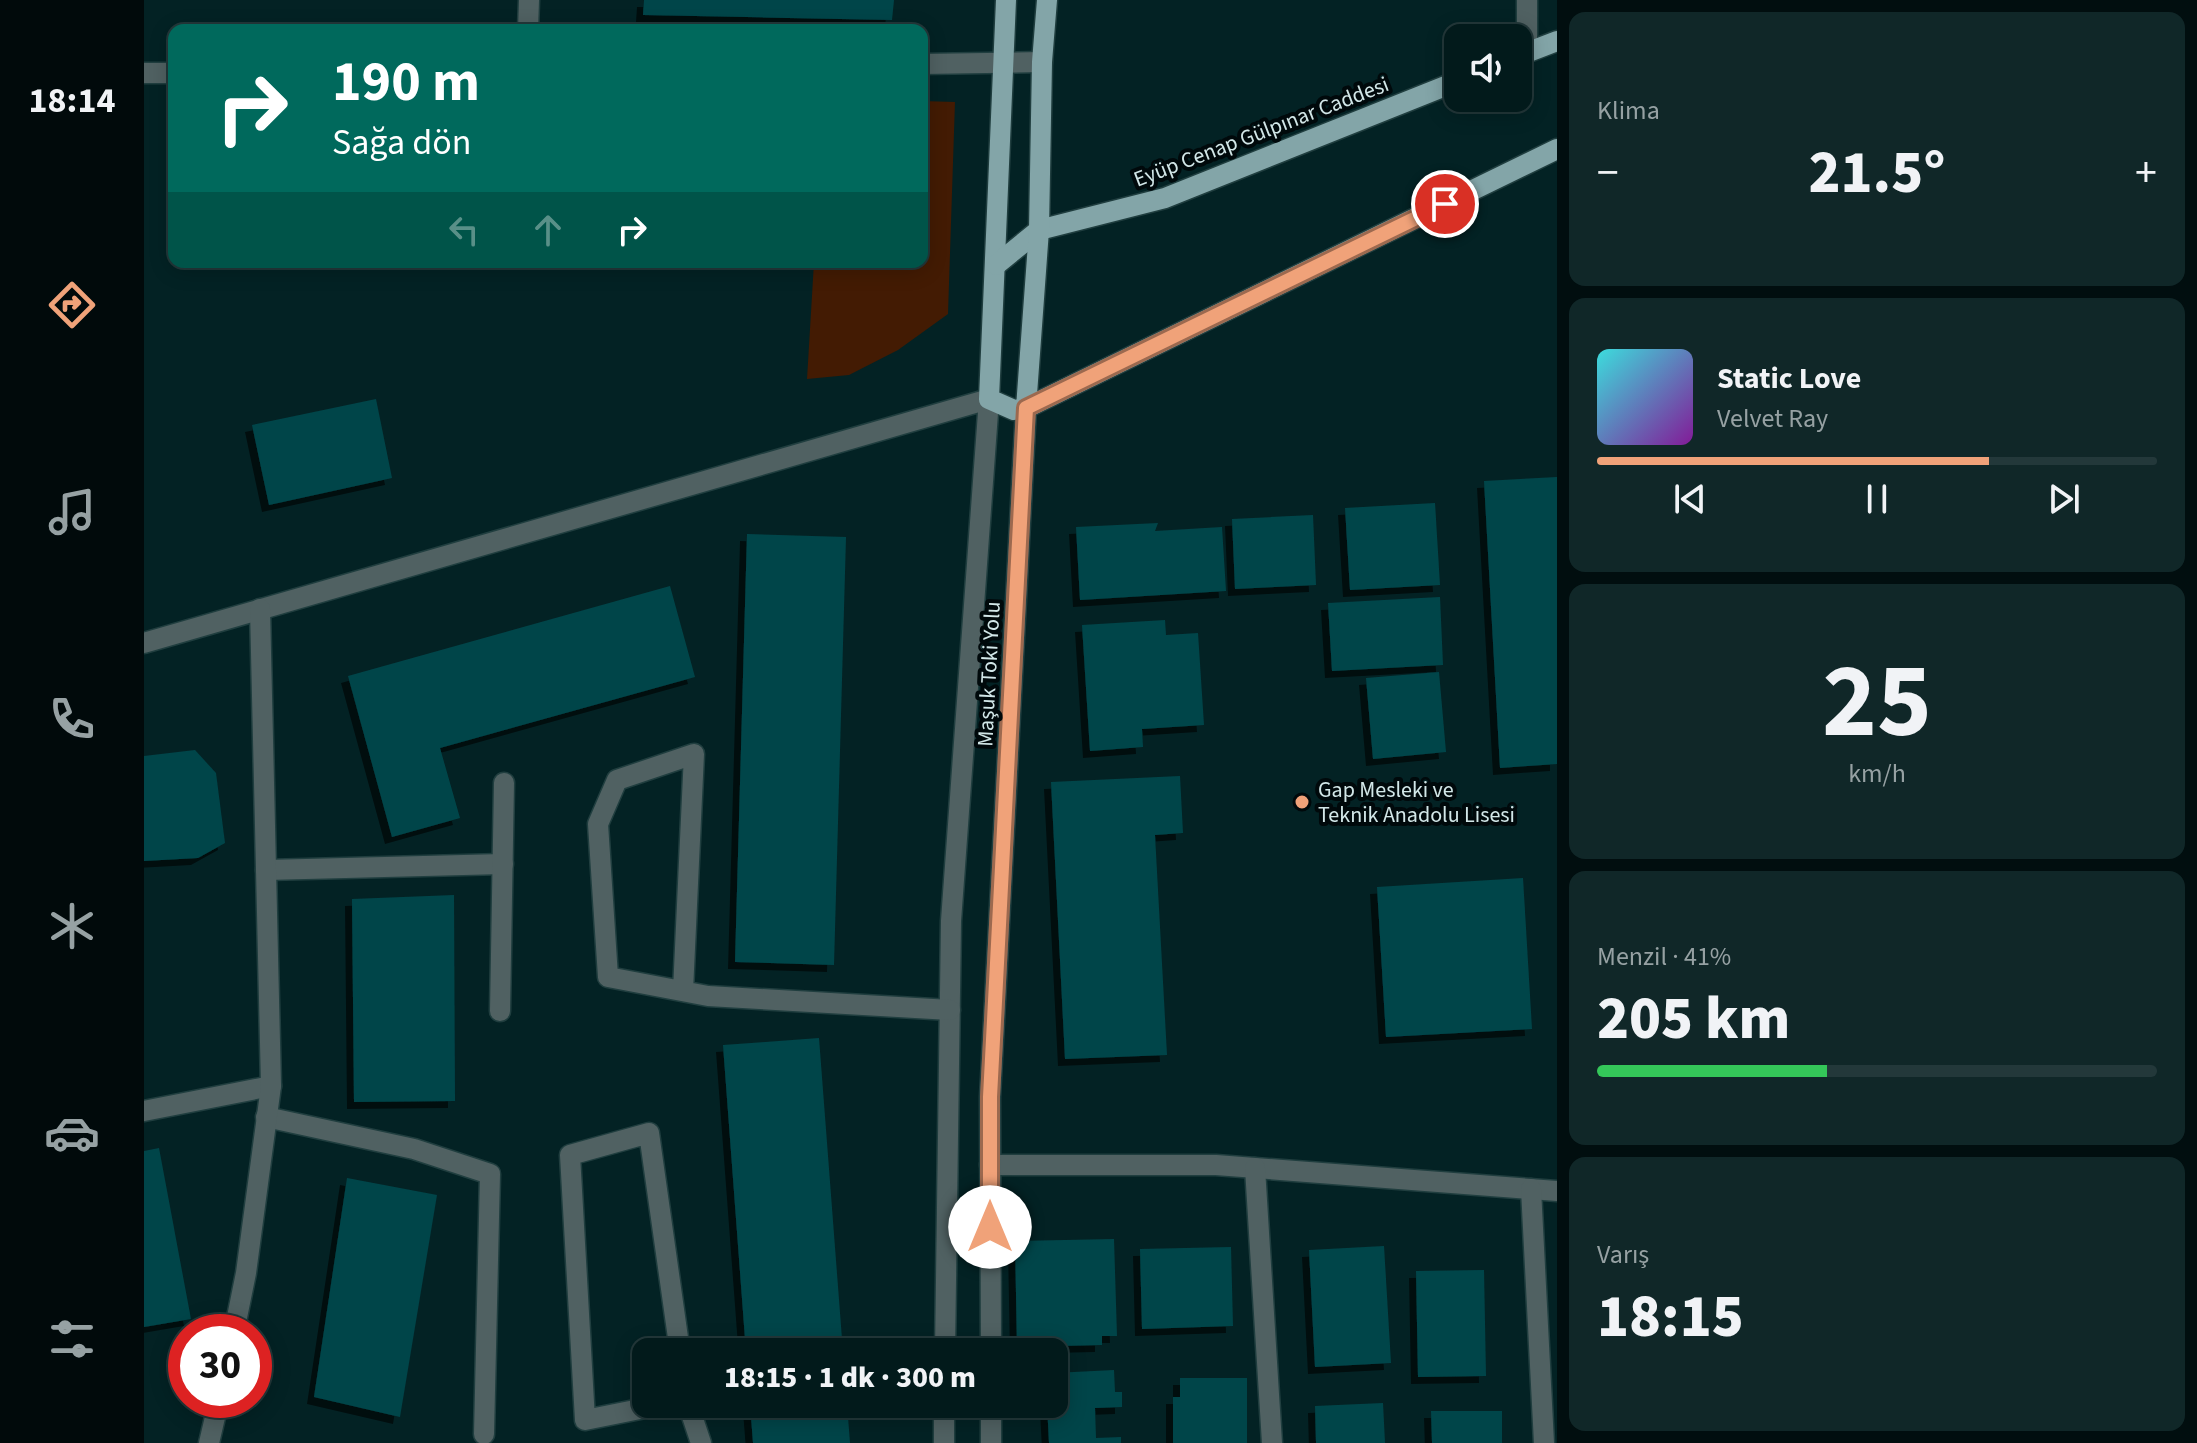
<!DOCTYPE html>
<html lang="tr">
<meta charset="utf-8">
<style>
body{margin:0;font-family:"Source Sans 3",sans-serif;background:#102728;color:#f1f3f6;height:100vh;display:flex;flex-direction:column;font-size:30px;white-space:nowrap}
*{box-sizing:border-box;margin:0}
p{font-size:26px;color:#96a1a3}
.icon{flex:none;width:44px;height:44px;fill:none;stroke:currentColor;stroke-width:2;stroke-linecap:round;stroke-linejoin:round}
.map{position:relative;flex:1;overflow:hidden}
.side{display:flex;flex-direction:column;gap:12px;padding:12px;background:#010e0f;width:640px}
.side>*{flex:none}
.guide{position:absolute;left:24px;top:24px;width:760px;height:244px;border-radius:16px;box-shadow:0 4px 20px #0003,0 0 0 2px #23383a;background:#00695c;color:#fff;overflow:hidden}
.fabs{position:absolute;left:1300px;top:24px;display:grid;gap:16px}
.fabs a{display:grid;place-items:center;width:88px;height:88px;border-radius:16px;background:#021a1b;box-shadow:0 4px 20px #0003,0 0 0 2px #23383a;font-size:40px}
.speed{position:absolute;left:24px;top:1314px;display:flex;gap:16px;font-size:40px;font-weight:700;text-align:center}
.speed>*{display:grid;place-content:center;width:104px;height:104px;border-radius:50%;background:#021a1b;box-shadow:0 4px 20px #0003,0 0 0 2px #23383a;line-height:1}
.speed .limit{border:12px solid #d22;background:#fff;color:#111}
.pin{position:absolute;display:grid;place-items:center;width:68px;height:68px;color:#fff;margin:-34px;border:4px solid #fff;border-radius:50%;box-shadow:0 2px 8px #0007}
.me{position:absolute;width:88px;margin:-44px;rotate:0deg;stroke-linejoin:round;filter:drop-shadow(0 0 6px #0008)}
.turn{display:flex;align-items:center;gap:28px;height:168px;padding:0 32px;font-size:36px}
.turn .icon{width:104px;height:104px;stroke-width:2.5}
.turn b{display:block;font-size:56px;line-height:68px}
.lanes{display:flex;align-items:center;height:76px;padding:0 32px;background:#0003;justify-content:center;gap:40px;direction:ltr}
.lanes .off{opacity:.35}
.big{font-size:60px;font-weight:800;line-height:1.1}
.side .card{flex:1;display:flex;flex-direction:column;justify-content:center;gap:12px;min-width:0;padding:0 28px;border-radius:16px;background:#102728}
.side .dial{align-items:center;gap:0}
.dial b{font-size:104px;line-height:1}
.song{display:flex;align-items:center;gap:24px}
.cover{width:96px;height:96px;border-radius:12px;background:linear-gradient(135deg,hsl(180 70% 55%),hsl(290 70% 35%))}
.played{height:8px;border-radius:4px;background:linear-gradient(90deg,#f0a279 70%,#23383a 70%)}
.keys{display:flex;justify-content:space-around;direction:ltr}
.heat{display:flex;justify-content:space-between;align-items:center;font-size:44px;direction:ltr}
.charge{height:12px;border-radius:6px;background:linear-gradient(90deg,#34c759 41%,#23383a 0)}
.trip{position:absolute;left:488px;top:1338px;width:436px;height:80px;border-radius:16px;background:#021a1b;box-shadow:0 4px 20px #0003,0 0 0 2px #23383a;font-weight:800;line-height:80px;text-align:center}
main{display:flex;flex:1;min-height:0}
.menu{display:flex;flex-direction:column;width:144px;justify-content:space-around;align-items:center;background:#010a0b;color:#96a1a3}
.menu .icon{width:56px;height:56px}
.menu .on{color:#f0a279}
.menu b{font-size:36px;color:#f1f3f6}
.map>svg:first-child{display:block}
.green{fill:#431b03}
.building{fill:#054549;filter:url(#shadow)}
.lines{fill:none;stroke-linecap:round;stroke-linejoin:round}
.minor-casing{stroke:#203e3f;stroke-width:23}
.major-casing{stroke:#203e3f;stroke-width:23}
.minor{stroke:#506162;stroke-width:20}
.major{stroke:#83a5a8;stroke-width:20}
.route-casing{stroke:#9c694f;stroke-width:20}
.route{stroke:#f0a279;stroke-width:14}
.poi-dot{fill:#f0a279;stroke:#00090b;stroke-width:3}
.labels{text-anchor:middle;stroke-width:8;stroke-linejoin:round;paint-order:stroke}
.street-label{font-size:22px;fill:#d2e7e8;stroke:#00090b}
.poi-label{font-size:22px;fill:#d2e7e8;stroke:#00090b;text-anchor:start}
</style>
<main>
<nav class="menu">
<b>18:14</b>
<svg class="icon on" aria-label="directions" viewBox="0 0 24 24"><path d="M12 3l9 9-9 9-9-9zM9 14v-3h6M13 9l2 2-2 2"/></svg>
<svg class="icon" aria-label="music" viewBox="0 0 24 24"><path d="M9 18V5l10-2v13"/><circle cx="6" cy="18" r="3"/><circle cx="16" cy="16" r="3"/></svg>
<svg class="icon" aria-label="phone" viewBox="0 0 24 24"><path d="M5 4h4l2 5-3 2q2 4 5 5l2-3 5 2v4C11 20 4 13 5 4z"/></svg>
<svg class="icon" aria-label="climate" viewBox="0 0 24 24"><path d="M12 3v18M4 7l16 10M4 17L20 7"/></svg>
<svg class="icon" aria-label="car" viewBox="0 0 24 24"><path d="M5 17H2v-5l4-1 3-4h7l3 4 3 1v5h-3M9 17h6M6 11h13"/><circle cx="7" cy="17" r="2"/><circle cx="17" cy="17" r="2"/></svg>
<svg class="icon" aria-label="filters" viewBox="0 0 24 24"><path d="M4 7h16M4 17h16"/><circle cx="9" cy="7" r="2"/><circle cx="15" cy="17" r="2"/></svg>
</nav>
<div class="map">
<svg width="1413" height="1443" viewBox="0 0 1413 1443">
<defs>
<filter id="shadow"><feDropShadow dx="-7" dy="7" stdDeviation="0" flood-color="#0009"/></filter>
</defs>
<rect width="100%" height="100%" fill="#032224"/>
<polygon class="green" points="778,101 811,102 804,314 754,350 705,375 663,379 670,262 778,262"/>
<g class="building">
<polygon points="500,0 750,0 748,20 499,15"/>
<polygon points="232,399 248,478 125,505 108,425"/>
<polygon points="1413,477 1413,764 1356,768 1340,481"/>
<polygon points="1291,503 1296,585 1206,590 1201,508"/>
<polygon points="1169,515 1172,585 1091,589 1088,519"/>
<polygon points="1014,523 1011,531 1078,527 1082,591 936,600 932,527"/>
<polygon points="603,534 702,537 690,965 591,962"/>
<polygon points="526,586 551,677 296,748 316,818 248,837 204,676"/>
<polygon points="1296,597 1299,665 1188,671 1184,603"/>
<polygon points="1021,620 1022,635 1054,633 1060,725 998,729 999,747 946,751 938,625"/>
<polygon points="1295,672 1302,752 1229,759 1222,678"/>
<polygon points="51,750 72,773 81,843 54,858 0,861 0,756"/>
<polygon points="1036,776 1039,833 1011,835 1023,1055 921,1059 907,782"/>
<polygon points="1379,878 1388,1029 1242,1037 1233,887"/>
<polygon points="310,895 311,1101 210,1102 208,899"/>
<polygon points="675,1038 699,1352 602,1352 579,1045"/>
<polygon points="15,1148 47,1319 0,1327 0,1151"/>
<polygon points="203,1178 293,1195 256,1417 170,1397"/>
<polygon points="970,1239 973,1336 958,1336 958,1345 873,1347 871,1241"/>
<polygon points="1240,1246 1247,1363 1171,1367 1165,1250"/>
<polygon points="1087,1247 1089,1326 998,1329 996,1249"/>
<polygon points="1340,1270 1342,1376 1274,1377 1272,1271"/>
<polygon points="970,1370 971,1392 978,1392 978,1407 951,1408 952,1438 977,1437 977,1443 905,1443 903,1404 910,1404 910,1373"/>
<polygon points="1036,1378 1103,1378 1103,1443 1029,1443 1029,1397 1036,1397"/>
<polygon points="1239,1403 1241,1443 1172,1443 1171,1406"/>
<polygon points="606,1404 703,1404 706,1443 609,1443"/>
<polygon points="1287,1411 1358,1411 1358,1443 1288,1443"/>
</g>
<g class="lines">
<defs>
<g id="minor">
<polyline points="1383,0 1383,53"/>
<polyline points="384,30 385,0"/>
<polyline points="778,64 898,62"/>
<polyline points="0,73 30,73"/>
<polyline points="0,643 845,399 807,921 801,1352"/>
<polyline points="122,870 359,864"/>
<polyline points="539,991 550,754 473,780 454,824 464,977 564,996 806,1010"/>
<polyline points="356,1011 360,783"/>
<polyline points="0,1111 127,1086"/>
<polyline points="122,1117 270,1149 346,1174 340,1434"/>
<polyline points="846,1165 1072,1165 1413,1191"/>
<polyline points="1111,1168 1128,1443"/>
<polyline points="1387,1189 1400,1443"/>
<polyline points="90,1332 102,1273 127,1086 116,609"/>
<polyline points="847,1352 846,1097 882,408"/>
<polyline points="521,1404 441,1420 426,1155 505,1133 536,1352"/>
<polyline points="544,1404 557,1443"/>
<polyline points="847,1404 847,1443"/>
<polyline points="65,1443 75,1400"/>
<polyline points="800,1443 800,1404"/>
</g>
<g id="major">
<polyline points="862,0 845,399 870,410 882,408 1413,149"/>
<polyline points="1374,56 1413,41"/>
<polyline points="852,265 895,230 1021,198 1314,81"/>
<polyline points="882,408 895,230 898,62 903,0"/>
</g>
</defs>
<use href="#minor" class="minor-casing"/>
<use href="#major" class="major-casing"/>
<use href="#minor" class="minor"/>
<use href="#major" class="major"/>
</g>
<g class="lines">
<defs>
<polyline id="route" points="846,1227 846,1097 882,408 1301,204"/>
</defs>
<use href="#route" class="route-casing"/>
<use href="#route" class="route"/>
</g>
<circle class="poi-dot" cx="1158" cy="802" r="8"/>
<g class="labels">
<g class="street-label">
<text transform="translate(1117 131) rotate(-21)" y="8">Eyüp Cenap Gülpınar Caddesi</text>
<text transform="translate(844 674) rotate(-87)" y="8">Maşuk Toki Yolu</text>
</g>
<g class="poi-label">
<text x="1174" y="797">Gap Mesleki ve<tspan x="1174" dy="25">Teknik Anadolu Lisesi</tspan></text>
</g>
</g>
</svg>
<div class="fabs">
<a><svg class="icon" aria-label="sound" viewBox="0 0 24 24"><path d="M4 9h4l5-4v14l-5-4H4zM17 9q2 3 0 6"/></svg></a>
</div>
<div class="speed"><div class="limit">30</div></div>
<div class="pin" style="left:1301px;top:204px;background:#d93025"><svg class="icon" aria-label="arrive" viewBox="0 0 24 24"><path d="M6 21V4h12l-3 4 3 4H6"/></svg></div>
<svg class="me" style="left:846px;top:1227px" viewBox="-20 -20 40 40"><circle r="19" fill="#fff"/><path d="M0-13L10 11 0 6-10 11z" fill="#f0a279"/></svg>
<div class="trip">18:15 · 1 dk · 300 m</div>
<div class="guide">
<div class="turn"><svg class="icon" aria-label="right" viewBox="0 0 24 24"><path d="M7 20v-9h11M14 6l5 5-5 5"/></svg><div><b>190 m</b>Sağa dön</div></div>
<div class="lanes"><svg class="icon off" aria-label="left" viewBox="0 0 24 24"><path d="M17 20v-9H6M10 6l-5 5 5 5"/></svg><svg class="icon off" aria-label="ahead" viewBox="0 0 24 24"><path d="M12 20V5M6 11l6-6 6 6"/></svg><svg class="icon" aria-label="right" viewBox="0 0 24 24"><path d="M7 20v-9h11M14 6l5 5-5 5"/></svg></div>
</div>
</div>
<section class="side">
<div class="card"><p>Klima</p>
<div class="heat"><a>−</a><b class="big">21.5°</b><a>+</a></div>
</div>
<div class="card">
<div class="song"><i class="cover"></i><div><b>Static Love</b><p>Velvet Ray</p></div></div>
<div class="played"></div>
<div class="keys"><svg class="icon" aria-label="previous" viewBox="0 0 24 24"><path d="M18 5L8 12l10 7zM5 5v14"/></svg><svg class="icon" aria-label="pause" viewBox="0 0 24 24"><path d="M8 5v14M16 5v14"/></svg><svg class="icon" aria-label="next" viewBox="0 0 24 24"><path d="M6 5l10 7-10 7zM19 5v14"/></svg></div>
</div>
<div class="card dial"><b>25</b><p>km/h</p></div>
<div class="card"><p>Menzil · 41%</p><b class="big">205 km</b><div class="charge"></div></div>
<div class="card"><p>Varış</p><b class="big">18:15</b></div>
</section>
</main>
